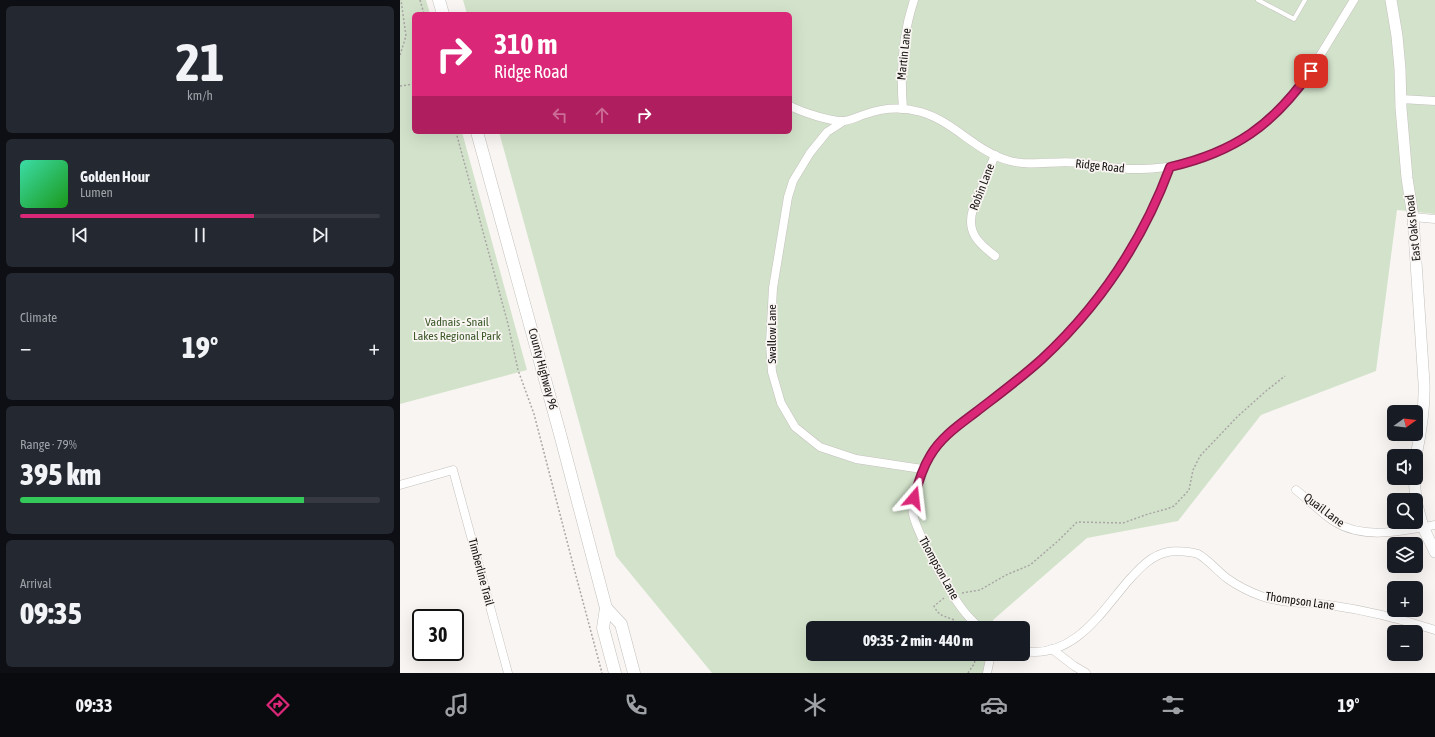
<!DOCTYPE html>
<meta charset="utf-8">
<style>
body{margin:0;font-family:"Asap Condensed",sans-serif;background:#242831;color:#f1f3f6;height:100vh;display:flex;flex-direction:column;font-size:15px;white-space:nowrap}
*{box-sizing:border-box;margin:0}
p{font-size:13px;color:#9ea1a6}
.icon{flex:none;width:22px;height:22px;fill:none;stroke:currentColor;stroke-width:2;stroke-linecap:round;stroke-linejoin:round}
.map{position:relative;flex:1;overflow:hidden}
.drawer{display:flex;flex-direction:column;gap:6px;padding:6px;background:#0d0f14;width:400px}
.drawer>*{flex:none}
.top-card{position:absolute;left:12px;top:12px;width:380px;height:122px;border-radius:6px;box-shadow:0 4px 16px #0002;background:#db2777;color:#fff;overflow:hidden}
.needle{width:26px;rotate:75deg}
.buttons{position:absolute;left:987px;top:405px;display:grid;gap:8px}
.buttons a{display:grid;place-items:center;width:36px;height:36px;border-radius:6px;background:#171b24;box-shadow:0 4px 16px #0002;font-size:20px}
.speed{position:absolute;left:12px;top:609px;display:flex;gap:8px;font-size:20px;font-weight:700;text-align:center}
.speed>*{display:grid;place-content:center;width:52px;height:52px;border-radius:50%;background:#171b24;box-shadow:0 4px 16px #0002;line-height:1}
.speed .limit{border:2px solid #111;border-radius:6px;background:#fff;color:#111}
.pin{position:absolute;display:grid;place-items:center;width:34px;height:34px;color:#fff;margin:-17px;border-radius:8px;box-shadow:0 2px 6px #0006}
.me{position:absolute;width:44px;margin:-22px;rotate:17deg;stroke-linejoin:round;filter:drop-shadow(0 0 3px #0008)}
.turn{display:flex;align-items:center;gap:14px;height:84px;padding:0 16px;font-size:18px}
.turn .icon{width:52px;height:52px;stroke-width:2.5}
.turn b{display:block;font-size:28px;line-height:34px}
.lanes{display:flex;align-items:center;height:38px;padding:0 16px;background:#0003;justify-content:center;gap:20px;direction:ltr}
.lanes .off{opacity:.35}
.big{font-size:30px;font-weight:800;line-height:1.1}
.drawer .card{flex:1;display:flex;flex-direction:column;justify-content:center;gap:6px;min-width:0;padding:0 14px;border-radius:6px;background:#242831}
.drawer .dial{align-items:center;gap:0}
.dial b{font-size:52px;line-height:1}
.song{display:flex;align-items:center;gap:12px}
.cover{width:48px;height:48px;border-radius:6px;background:linear-gradient(135deg,hsl(160 70% 55%),hsl(120 70% 35%))}
.played{height:4px;border-radius:2px;background:linear-gradient(90deg,#db2777 65%,#363941 65%)}
.keys{display:flex;justify-content:space-around;direction:ltr}
.heat{display:flex;justify-content:space-between;align-items:center;font-size:22px;direction:ltr}
.charge{height:6px;border-radius:3px;background:linear-gradient(90deg,#34c759 79%,#363941 0)}
.trip{position:absolute;left:406px;top:621px;width:224px;height:40px;border-radius:6px;background:#171b24;box-shadow:0 4px 16px #0002;font-weight:800;line-height:40px;text-align:center}
.tabs{display:flex;height:64px;justify-content:space-around;align-items:center;background:#090b0e;color:#9ea1a6}
.tabs .icon{width:28px;height:28px}
.tabs .active{color:#db2777}
.tabs b{font-size:18px;color:#f1f3f6}
main{display:flex;flex:1;min-height:0}
.map>svg:first-child{display:block}
.green{fill:#d3e3cb}
.lines{fill:none;stroke-linecap:round;stroke-linejoin:round}
.lane-casing{stroke:#c4c1bd;stroke-width:5}
.street-casing{stroke:#c4c1bd;stroke-width:9}
.secondary-casing{stroke:#c4c1bd;stroke-width:12}
.primary-casing{stroke:#c4c1bd;stroke-width:13}
.path{stroke:#a9a6a4;stroke-width:1.5;stroke-dasharray:2 2;stroke-linecap:butt}
.lane{stroke:#fff;stroke-width:4}
.street{stroke:#fff;stroke-width:8}
.secondary{stroke:#fff;stroke-width:11}
.primary{stroke:#fff;stroke-width:12}
.route-casing{stroke:#8e194d;stroke-width:10}
.route{stroke:#db2777;stroke-width:7}
.labels{text-anchor:middle;stroke-width:3.5;stroke-linejoin:round;paint-order:stroke}
.street-label{font-size:12px;fill:#171514;stroke:#f9f5f2}
.park-label{font-size:12px;fill:#3c592a;stroke:#f9f5f2}
</style>
<main>
<section class="drawer">
<div class="card dial"><b>21</b><p>km/h</p></div>
<div class="card">
<div class="song"><i class="cover"></i><div><b>Golden Hour</b><p>Lumen</p></div></div>
<div class="played"></div>
<div class="keys"><svg class="icon" aria-label="previous" viewBox="0 0 24 24"><path d="M18 5L8 12l10 7zM5 5v14"/></svg><svg class="icon" aria-label="pause" viewBox="0 0 24 24"><path d="M8 5v14M16 5v14"/></svg><svg class="icon" aria-label="next" viewBox="0 0 24 24"><path d="M6 5l10 7-10 7zM19 5v14"/></svg></div>
</div>
<div class="card"><p>Climate</p>
<div class="heat"><a>−</a><b class="big">19°</b><a>+</a></div>
</div>
<div class="card"><p>Range · 79%</p><b class="big">395 km</b><div class="charge"></div></div>
<div class="card"><p>Arrival</p><b class="big">09:35</b></div>
</section>
<div class="map">
<svg width="1035" height="673" viewBox="0 0 1035 673">
<rect width="100%" height="100%" fill="#f9f5f2"/>
<g class="green">
<polygon points="0,0 26,0 30,14 14,14 14,132 62,132 127,370 0,404"/>
<polygon points="63,0 1035,0 1035,214 997,210 976,371 861,415 778,521 687,538 593,620 592,628 413,628 413,654 589,654 587,673 312,673 216,556 99,132 390,132 390,14 67,14"/>
</g>
<g class="lines">
<defs>
<polyline id="lane" points="858,0 894,19 905,0"/>
<g id="street">
<polyline points="1001,99 1035,101"/>
<path d="M390,106C402,112 431,122 444,121C451,120 459,116 466,114C483,108 503,107 521,112C555,122 576,152 610,161C633,167 656,160 679,163C700,165 720,170 741,169C802,168 858,139 896,92C905,80 913,67 921,54C932,36 943,18 954,0"/>
<path d="M503,109C500,72 502,36 514,0"/>
<polyline points="444,121 427,132 410,153 393,181 388,197 373,288 370,343 372,372 381,403 395,427 420,447 456,459 522,469"/>
<path d="M595,155L573,209C566,232 578,243 595,256"/>
<polyline points="1013,217 1035,219"/>
<polyline points="0,485 53,470 108,673"/>
<path d="M896,490C909,500 921,513 935,522C964,540 1003,531 1035,525"/>
<path d="M580,628C574,622 568,617 563,610C551,595 540,573 531,556C525,543 516,529 513,514C511,506 514,496 517,488C520,476 524,465 531,454C550,426 588,404 615,382C633,367 650,352 666,335C713,287 747,229 770,167"/>
<polyline points="652,649 674,666 686,673"/>
<path d="M623,651C673,659 700,614 728,581C739,569 751,555 768,552C774,550 793,552 798,554C809,560 818,572 828,579C838,586 850,592 861,596C883,604 906,602 929,605C965,610 1001,619 1035,630"/>
<polyline points="587,673 591,654"/>
</g>
<g id="secondary">
<path d="M991,0L997,36L1000,69L1001,108L1007,178L1013,217L1024,383C1025,409 1021,432 1016,456"/>
<polyline points="1014,478 1016,500"/>
<polyline points="1016,501 1023,527 1035,552"/>
</g>
<g id="primary">
<polyline points="39,0 43,14"/>
<polyline points="77,132 160,434 206,608 203,628 215,673"/>
<polyline points="206,608 221,624 234,673"/>
</g>
</defs>
<use href="#lane" class="lane-casing"/>
<use href="#street" class="street-casing"/>
<use href="#secondary" class="secondary-casing"/>
<use href="#primary" class="primary-casing"/>
<g class="path">
<polyline points="20,0 24,14"/>
<polyline points="0,55 6,36 1,0"/>
<polyline points="0,86 14,84"/>
<polyline points="56,132 108,324 118,370 134,414 175,572 202,673"/>
<polyline points="562,593 580,590 606,575 630,565 658,541 677,522 723,523 748,514 767,509 774,506 789,490 793,470 800,456 837,417 866,391 885,376"/>
<path d="M544,598L534,606C538,615 543,616 552,619C556,621 559,625 563,628"/>
<polyline points="568,673 574,664 577,654"/>
</g>
<use href="#lane" class="lane"/>
<use href="#street" class="street"/>
<use href="#secondary" class="secondary"/>
<use href="#primary" class="primary"/>
</g>
<g class="lines">
<defs>
<path id="route" d="M514,498C518,483 522,469 530,456C541,437 559,425 576,412C598,395 621,378 642,359C700,305 743,240 770,167C835,152 873,125 911,71"/>
</defs>
<use href="#route" class="route-casing"/>
<use href="#route" class="route"/>
</g>
<g class="labels">
<g class="street-label">
<text transform="translate(504 54) rotate(-84)" y="4">Martin Lane</text>
<text transform="translate(700 166) rotate(6)" y="4">Ridge Road</text>
<text transform="translate(582 187) rotate(-69)" y="4">Robin Lane</text>
<text transform="translate(1013 228) rotate(-96)" y="4">East Oaks Road</text>
<text transform="translate(372 334) rotate(-90)" y="4">Swallow Lane</text>
<text transform="translate(143 369) rotate(75)" y="4">County Highway 96</text>
<text transform="translate(924 510) rotate(37)" y="4">Quail Lane</text>
<text transform="translate(539 568) rotate(61)" y="4">Thompson Lane</text>
<text transform="translate(81 572) rotate(75)" y="4">Timberline Trail</text>
<text transform="translate(900 601) rotate(8)" y="4">Thompson Lane</text>
</g>
<g class="park-label">
<text x="57" y="326">Vadnais - Snail<tspan x="57" dy="14">Lakes Regional Park</tspan></text>
</g>
</g>
</svg>
<div class="buttons">
<a><svg class="needle" viewBox="-14 -14 28 28"><path d="M0-13l5 13h-10z" fill="#e53935"/><path d="M0 13l5-13h-10z" fill="#9ea1a6"/></svg></a>
<a><svg class="icon" aria-label="sound" viewBox="0 0 24 24"><path d="M4 9h4l5-4v14l-5-4H4zM17 9q2 3 0 6"/></svg></a>
<a><svg class="icon" aria-label="search" viewBox="0 0 24 24"><circle cx="10" cy="10" r="6"/><path d="M15 15l6 6"/></svg></a>
<a><svg class="icon" aria-label="layers" viewBox="0 0 24 24"><path d="M12 4l9 5-9 5-9-5zM3 14l9 5 9-5"/></svg></a>
<a>+</a>
<a>−</a>
</div>
<div class="speed"><div class="limit">30</div></div>
<div class="pin" style="left:911px;top:71px;background:#d93025"><svg class="icon" aria-label="arrive" viewBox="0 0 24 24"><path d="M6 21V4h12l-3 4 3 4H6"/></svg></div>
<svg class="me" style="left:514px;top:498px" viewBox="-20 -20 40 40"><path d="M0-17L14 15 0 8-14 15z" fill="#db2777" stroke="#fff" stroke-width="4"/></svg>
<div class="trip">09:35 · 2 min · 440 m</div>
<div class="top-card">
<div class="turn"><svg class="icon" aria-label="right" viewBox="0 0 24 24"><path d="M7 20v-9h11M14 6l5 5-5 5"/></svg><div><b>310 m</b>Ridge Road</div></div>
<div class="lanes"><svg class="icon off" aria-label="left" viewBox="0 0 24 24"><path d="M17 20v-9H6M10 6l-5 5 5 5"/></svg><svg class="icon off" aria-label="ahead" viewBox="0 0 24 24"><path d="M12 20V5M6 11l6-6 6 6"/></svg><svg class="icon" aria-label="right" viewBox="0 0 24 24"><path d="M7 20v-9h11M14 6l5 5-5 5"/></svg></div>
</div>
</div>
</main>
<nav class="tabs">
<b>09:33</b>
<svg class="icon active" aria-label="directions" viewBox="0 0 24 24"><path d="M12 3l9 9-9 9-9-9zM9 14v-3h6M13 9l2 2-2 2"/></svg>
<svg class="icon" aria-label="music" viewBox="0 0 24 24"><path d="M9 18V5l10-2v13"/><circle cx="6" cy="18" r="3"/><circle cx="16" cy="16" r="3"/></svg>
<svg class="icon" aria-label="phone" viewBox="0 0 24 24"><path d="M5 4h4l2 5-3 2q2 4 5 5l2-3 5 2v4C11 20 4 13 5 4z"/></svg>
<svg class="icon" aria-label="climate" viewBox="0 0 24 24"><path d="M12 3v18M4 7l16 10M4 17L20 7"/></svg>
<svg class="icon" aria-label="car" viewBox="0 0 24 24"><path d="M5 17H2v-5l4-1 3-4h7l3 4 3 1v5h-3M9 17h6M6 11h13"/><circle cx="7" cy="17" r="2"/><circle cx="17" cy="17" r="2"/></svg>
<svg class="icon" aria-label="filters" viewBox="0 0 24 24"><path d="M4 7h16M4 17h16"/><circle cx="9" cy="7" r="2"/><circle cx="15" cy="17" r="2"/></svg>
<b>19°</b>
</nav>
